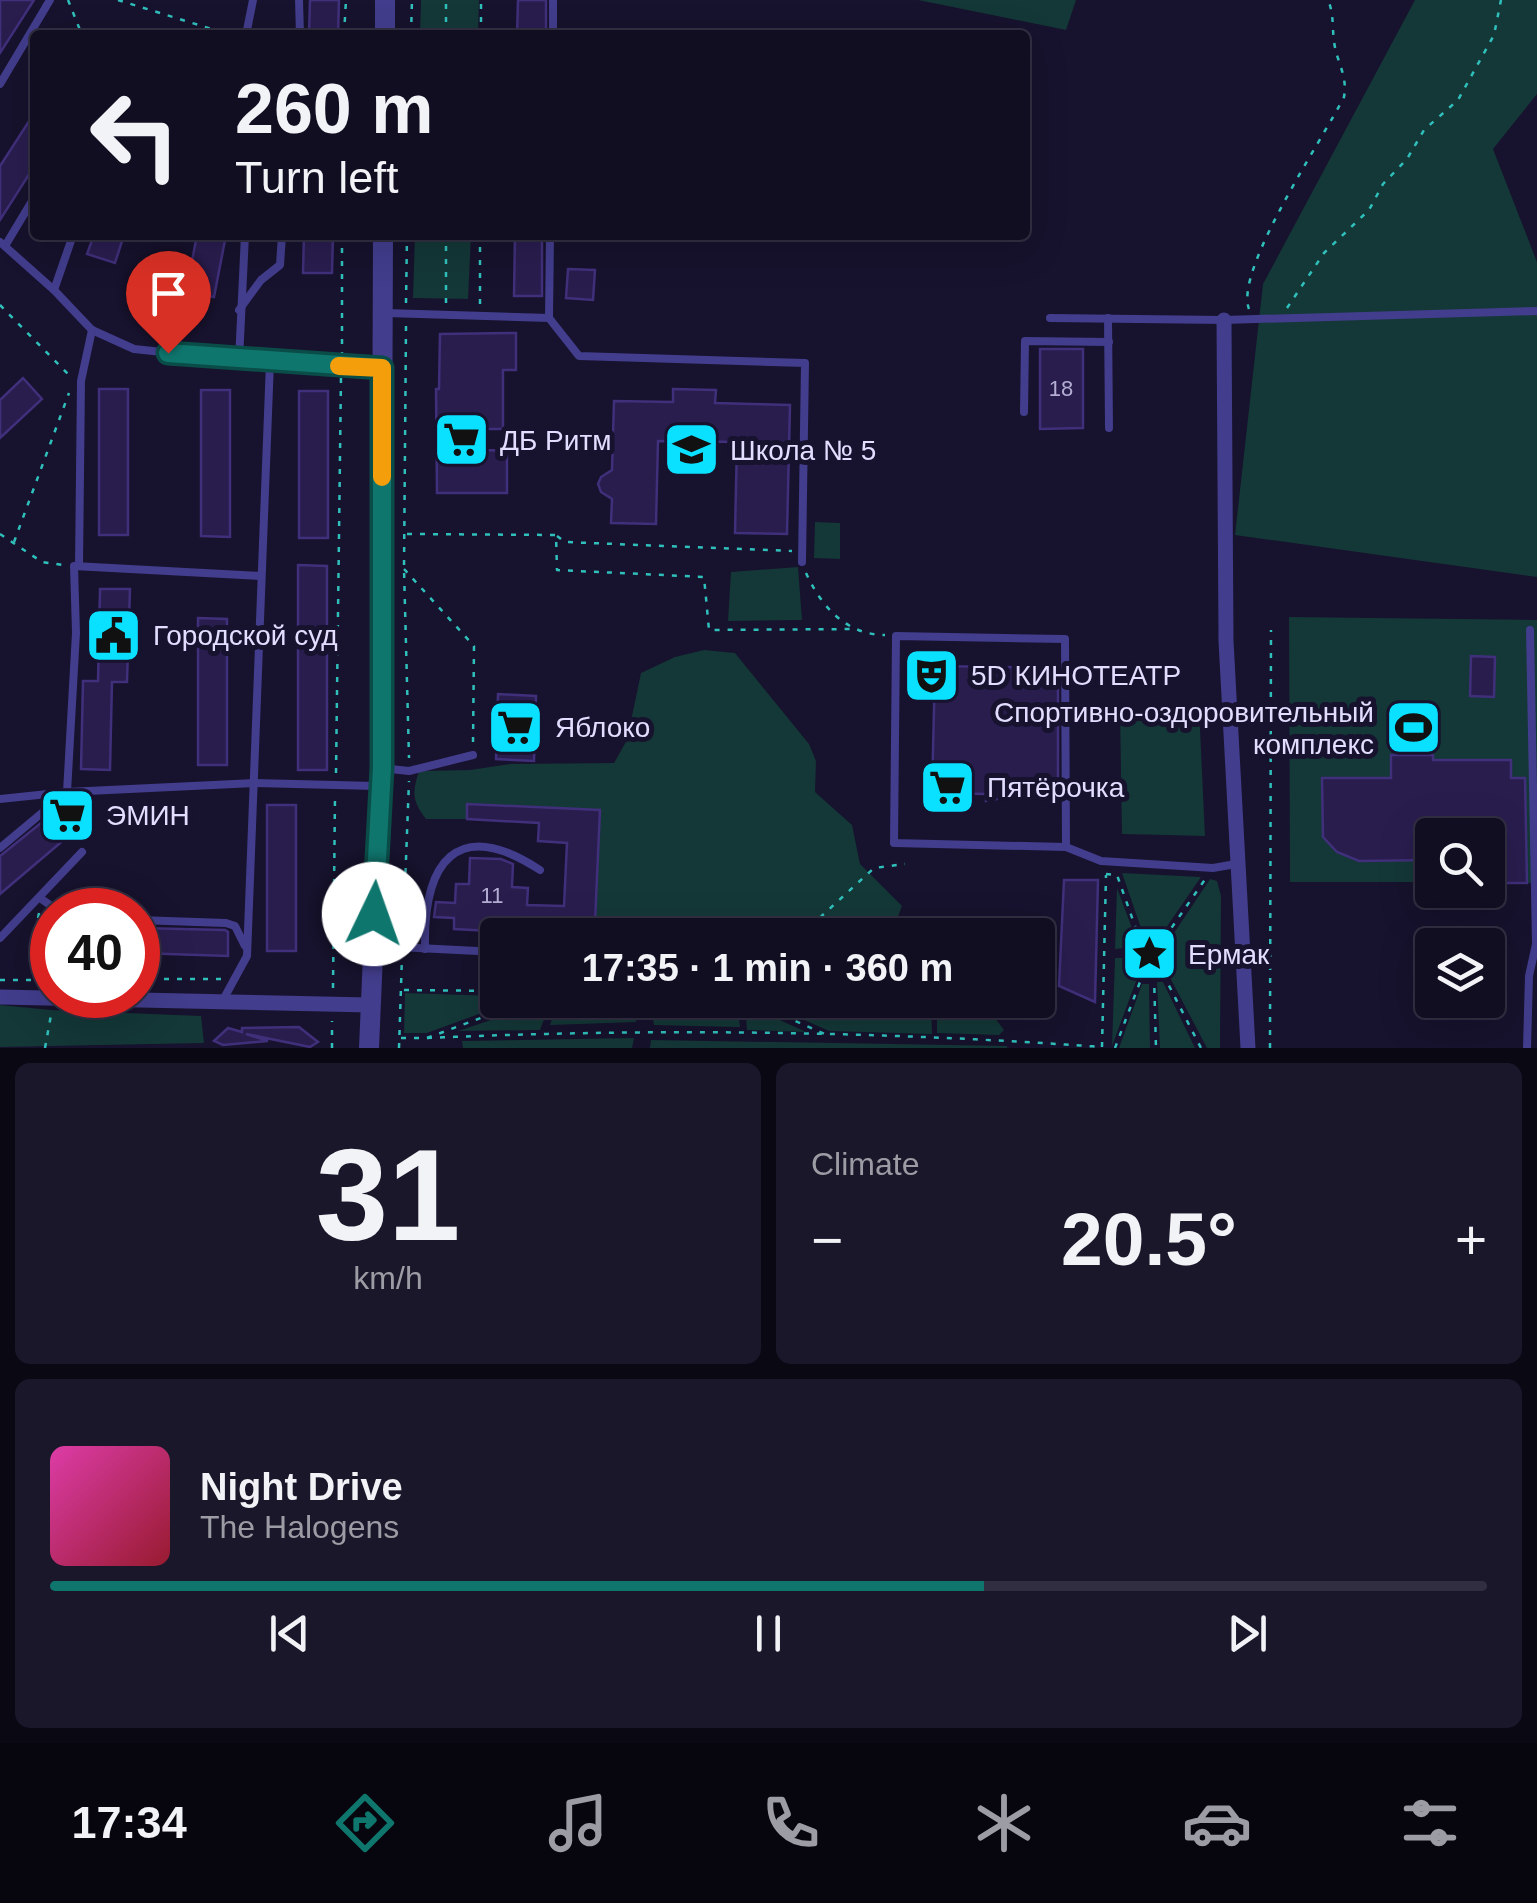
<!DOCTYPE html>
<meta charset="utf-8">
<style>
body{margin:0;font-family:Helvetica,sans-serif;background:#1a172a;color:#f1f3f6;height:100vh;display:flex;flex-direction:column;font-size:38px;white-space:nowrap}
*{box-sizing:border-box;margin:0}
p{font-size:32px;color:#9c9ca5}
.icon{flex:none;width:55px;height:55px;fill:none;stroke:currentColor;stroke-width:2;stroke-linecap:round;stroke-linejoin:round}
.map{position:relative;height:1048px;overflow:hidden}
.panel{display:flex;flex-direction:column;gap:15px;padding:15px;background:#090813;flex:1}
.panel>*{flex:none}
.top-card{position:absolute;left:30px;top:30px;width:1000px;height:210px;border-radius:10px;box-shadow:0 10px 40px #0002,0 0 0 2px #302e40;background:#110e22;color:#f1f3f6;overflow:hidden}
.fabs{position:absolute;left:1415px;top:818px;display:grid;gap:20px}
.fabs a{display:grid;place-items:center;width:90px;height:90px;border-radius:10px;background:#110e22;box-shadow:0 10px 40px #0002,0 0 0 2px #302e40;font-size:50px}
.speed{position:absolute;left:30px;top:888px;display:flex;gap:20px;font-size:50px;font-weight:700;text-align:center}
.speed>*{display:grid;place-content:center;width:130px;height:130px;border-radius:50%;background:#110e22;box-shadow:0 10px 40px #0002,0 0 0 2px #302e40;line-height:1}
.speed .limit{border:15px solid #d22;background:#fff;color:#111}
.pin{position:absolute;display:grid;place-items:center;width:85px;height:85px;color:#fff;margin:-102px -42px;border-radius:50% 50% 50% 0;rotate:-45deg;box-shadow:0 0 10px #0007}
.pin .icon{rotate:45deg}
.me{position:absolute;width:110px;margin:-55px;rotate:3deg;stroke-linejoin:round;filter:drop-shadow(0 0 8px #0008)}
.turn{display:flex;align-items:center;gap:35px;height:210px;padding:0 40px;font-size:45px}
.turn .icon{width:130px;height:130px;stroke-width:2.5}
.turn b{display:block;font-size:70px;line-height:85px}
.big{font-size:75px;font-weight:700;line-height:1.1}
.panel .card{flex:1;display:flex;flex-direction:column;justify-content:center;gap:15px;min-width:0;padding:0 35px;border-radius:15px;background:#1a172a}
.panel .dial{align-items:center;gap:0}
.dial b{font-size:130px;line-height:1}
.song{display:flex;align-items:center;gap:30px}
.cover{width:120px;height:120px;border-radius:15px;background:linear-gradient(135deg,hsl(320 70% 55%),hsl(350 70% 35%))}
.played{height:10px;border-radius:5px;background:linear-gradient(90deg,#0f766e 65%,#302e40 65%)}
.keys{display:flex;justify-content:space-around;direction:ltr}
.heat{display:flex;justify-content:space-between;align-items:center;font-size:55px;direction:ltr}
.panel .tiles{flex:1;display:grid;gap:15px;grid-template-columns:1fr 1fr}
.card:last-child{grid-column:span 2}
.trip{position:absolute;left:480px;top:918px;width:575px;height:100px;border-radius:10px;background:#110e22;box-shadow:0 10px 40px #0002,0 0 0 2px #302e40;font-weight:700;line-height:100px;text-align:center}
.tab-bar{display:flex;height:160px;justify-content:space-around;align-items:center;background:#07060e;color:#9c9ca5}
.tab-bar .icon{width:70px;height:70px}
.tab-bar .selected{color:#0f766e}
.tab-bar b{font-size:45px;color:#f1f3f6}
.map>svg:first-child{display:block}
.green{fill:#143737}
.building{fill:#291d4e;stroke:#402f7a;stroke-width:2.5}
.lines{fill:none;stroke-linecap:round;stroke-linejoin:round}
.path{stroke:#30c0bc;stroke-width:2.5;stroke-dasharray:5 8;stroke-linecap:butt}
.service{stroke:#423d8c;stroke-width:8}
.minor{stroke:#423d8c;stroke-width:15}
.tertiary{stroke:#423d8c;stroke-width:20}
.route-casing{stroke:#0a4d48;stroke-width:25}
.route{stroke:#0f766e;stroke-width:18}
.slow{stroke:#f59e0b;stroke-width:18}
.labels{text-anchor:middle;stroke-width:10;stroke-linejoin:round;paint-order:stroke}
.number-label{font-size:22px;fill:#b4aed3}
.poi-label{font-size:28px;fill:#e2deff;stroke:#17122d;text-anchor:start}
</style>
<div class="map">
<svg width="1537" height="1048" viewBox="0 0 1537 1048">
<rect width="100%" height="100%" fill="#17122d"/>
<g class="green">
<polygon points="421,0 479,0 478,35 420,35"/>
<polygon points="918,0 1076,0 1066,30"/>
<polygon points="1415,0 1537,0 1537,94 1493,149 1537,262 1537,577 1235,535 1263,284"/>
<polygon points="415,235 471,235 468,299 413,298"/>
<polygon points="815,522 840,523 840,559 814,558"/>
<polygon points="798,567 802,620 728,621 731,572"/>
<polygon points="1289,617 1537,620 1537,883 1488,883 1488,835 1432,835 1432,882 1290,882"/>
<path d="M704,650L735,653L809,744L816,761L815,792L852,825L860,864L902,906L891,935H599L595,922L600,810L468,804L467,819H426C412,801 412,792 419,771L470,770L510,764L614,763L627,740L641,673L675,657Z"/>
<polygon points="1199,707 1205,836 1122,834 1120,710"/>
<polygon points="1122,873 1201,877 1159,938 1144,937"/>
<polygon points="1210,879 1217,881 1221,896 1220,1048 1207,1048 1167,972 1170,939"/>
<polygon points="1117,888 1136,939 1136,947 1115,949"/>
<polygon points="1115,958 1138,958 1138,976 1112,1046"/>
<polygon points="1157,982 1163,982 1195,1048 1160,1048"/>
<polygon points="1142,984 1149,984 1150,1048 1119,1048"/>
<polygon points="405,993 497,996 498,1000 517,1000 427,1033 404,1033"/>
<polygon points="551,1000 540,1030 458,1031"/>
<polygon points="559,1000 620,1000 621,1004 635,1006 636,1022 550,1025"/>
<polygon points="667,1000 736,1000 740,1027 654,1025 651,1005 667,1004"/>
<polygon points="782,1000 931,1006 932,1034 829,1031 782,1010"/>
<polygon points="745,1004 806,1032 747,1030"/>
<polygon points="0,1005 51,1010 201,1016 204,1043 0,1047"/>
<polygon points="937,1007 988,1009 1004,1030 999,1035 937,1033"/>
<polygon points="634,1038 632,1048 463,1048 462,1041"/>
<polygon points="651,1040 1007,1046 1007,1048 650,1048"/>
</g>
<g class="building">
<polygon points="0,0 34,0 0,53"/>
<polygon points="310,0 339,0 338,35 309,35"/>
<polygon points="518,0 546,0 546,35 517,35"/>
<polygon points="35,112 35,165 0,220 0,166"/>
<polygon points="94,235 124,235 115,263 87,254"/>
<polygon points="197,235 226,235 214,297 186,292"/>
<polygon points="304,235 333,235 332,273 303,273"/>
<polygon points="515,235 542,235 542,296 514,296"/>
<polygon points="568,269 595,270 593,300 566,298"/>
<polygon points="516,333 516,370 503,370 503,429 486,429 486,450 507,451 507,493 437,493 436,389 439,389 440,334"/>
<polygon points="1040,349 1083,349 1083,428 1040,429"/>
<polygon points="23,378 42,399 0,438 0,400"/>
<rect x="99" y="389" width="29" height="146"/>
<polygon points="673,389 716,390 715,403 790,405 787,534 735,533 737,442 658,441 656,524 611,523 612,499 601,492 598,484 601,477 612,470 614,401 673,402"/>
<polygon points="201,390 230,390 230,537 201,536"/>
<rect x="299" y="391" width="29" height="147"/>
<polygon points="298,565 327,566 327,770 298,770"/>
<polygon points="100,589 130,589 127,682 112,682 110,770 81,769 83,681 98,681"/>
<polygon points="198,618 227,619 227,765 198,765"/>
<polygon points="1471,656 1495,657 1494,697 1470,696"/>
<polygon points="935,666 1058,668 1058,796 1020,795 986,801 986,794 932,793"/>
<polygon points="498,694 536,696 534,761 496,759"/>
<polygon points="1391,755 1433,755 1433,760 1511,760 1511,778 1525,778 1527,883 1488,883 1488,835 1432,835 1432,860 1359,861 1337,852 1323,837 1322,778 1391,778"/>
<polygon points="67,802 85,822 0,894 0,856"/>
<polygon points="467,804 600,810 595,922 527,919 526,933 454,929 454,918 434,917 436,902 455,903 456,884 469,884 470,858 501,859 513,864 512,887 528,888 527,905 564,906 567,843 538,841 539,823 467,819"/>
<rect x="267" y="805" width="29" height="146"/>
<polygon points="1064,880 1098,880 1095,1002 1059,986"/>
<polygon points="41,922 52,922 52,951 40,950"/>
<polygon points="138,928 225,930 228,932 228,956 138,953"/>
<polygon points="299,1027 318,1042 310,1047 246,1034 268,1041 223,1045 214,1041 228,1028 242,1032 242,1028"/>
</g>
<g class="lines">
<g class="path">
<polyline points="68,0 82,35"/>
<polyline points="118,0 231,35"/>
<polyline points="344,35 346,0"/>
<polyline points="411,35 412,0"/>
<polyline points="446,35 446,0"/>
<polyline points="481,35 481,0"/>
<polyline points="342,235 342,353"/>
<polyline points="406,303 407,235"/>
<polyline points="446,303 446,235"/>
<polyline points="480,304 480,235"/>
<polyline points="0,305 69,375"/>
<polyline points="1287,308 1324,253 1369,210 1383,184 1407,159 1424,130 1458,100 1494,35 1501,0"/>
<path d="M1249,309C1234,270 1323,139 1344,97C1348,75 1336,61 1334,41C1332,26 1334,14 1328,0"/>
<polyline points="406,326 404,569 409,758"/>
<polyline points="0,534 42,562 63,565"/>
<polyline points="407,534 556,535 557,570 704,577 709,630 855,629"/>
<polyline points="557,536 565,542 792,551"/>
<polyline points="14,542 69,393"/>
<polyline points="404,569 474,646 473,744"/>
<path d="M806,573C821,606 846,635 885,635"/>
<polyline points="336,773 341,376"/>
<polyline points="1106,874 1117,875 1141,943 1143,974 1162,973 1161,943 1206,878"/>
<path d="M39,913C34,937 34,962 48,982"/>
<polyline points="801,935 874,868 905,864"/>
<polyline points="403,938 409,781"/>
<polyline points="1143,943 1160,943"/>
<polyline points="1163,974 1201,1048"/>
<polyline points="1154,975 1156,1048"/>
<polyline points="138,979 221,979"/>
<polyline points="0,980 52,980"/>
<polyline points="333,988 335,796"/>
<polyline points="404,990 498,991"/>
<polyline points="748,1000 827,1035"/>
<polyline points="942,1000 1051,1003"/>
<polyline points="401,1038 427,1038 529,1000"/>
<path d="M427,1038C652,1028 878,1031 1102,1047"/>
<polyline points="1102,1047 1106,875"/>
<polyline points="45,1048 51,1015"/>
<polyline points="332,1048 332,1021"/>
<polyline points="399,1048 402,956"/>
<polyline points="1115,1048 1143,974"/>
<polyline points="1270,1048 1271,630"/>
</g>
<g class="service">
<polyline points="299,0 300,35"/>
<polyline points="246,35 253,0"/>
<polyline points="553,35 553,0"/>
<polyline points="0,84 50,0"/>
<polyline points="0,242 54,290 92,330 134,349 239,360 382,368"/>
<polyline points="5,246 35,196"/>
<polyline points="54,290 73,235"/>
<polyline points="239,310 261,280 280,265 282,235"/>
<polyline points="386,313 549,318 550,235"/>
<polyline points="549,318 579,356 805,363 802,562"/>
<polyline points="1050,318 1224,320 1537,311"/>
<polyline points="1108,318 1109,428"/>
<polyline points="239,360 245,235"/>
<polyline points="1024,412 1025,341 1109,342"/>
<polyline points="79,566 81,381 92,330"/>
<polyline points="261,576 74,566 76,633 67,792 255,783 376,786"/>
<polyline points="381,768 409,771 473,755"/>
<polyline points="0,799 67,792"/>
<polyline points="1066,847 1065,639 896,636 894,843 1066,847 1101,861 1213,868 1236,864"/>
<polyline points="0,848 67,792"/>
<polyline points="40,898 57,910"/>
<polyline points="138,920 226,923 235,926 245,946"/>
<polyline points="0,938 82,852"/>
<polyline points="377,946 498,952"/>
<path d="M425,949C423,863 456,815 540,870"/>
<polyline points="223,1000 247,956 270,362"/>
<polyline points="1527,1048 1529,976 1536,944 1530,630"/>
</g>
<g class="minor">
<polyline points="1224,320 1226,641 1248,1048"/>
<polyline points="0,997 370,1005"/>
</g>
<g class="tertiary">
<polyline points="385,35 385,0"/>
<polyline points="369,1048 381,768 383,235"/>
</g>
</g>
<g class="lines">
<defs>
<polyline id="route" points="168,353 382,368 382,768 374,914"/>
</defs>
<use href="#route" class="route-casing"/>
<use href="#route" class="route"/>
<polyline class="slow" points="339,366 382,368 382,477"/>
</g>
<defs>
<symbol id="supermarket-square" viewBox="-11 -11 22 22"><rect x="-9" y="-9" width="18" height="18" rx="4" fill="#0ae0ff" stroke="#17122d"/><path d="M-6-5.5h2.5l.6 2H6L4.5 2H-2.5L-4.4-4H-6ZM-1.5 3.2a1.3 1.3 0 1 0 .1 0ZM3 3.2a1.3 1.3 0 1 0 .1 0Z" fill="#111"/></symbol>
<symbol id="school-square" viewBox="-11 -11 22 22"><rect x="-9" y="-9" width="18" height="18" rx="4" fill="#0ae0ff" stroke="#17122d"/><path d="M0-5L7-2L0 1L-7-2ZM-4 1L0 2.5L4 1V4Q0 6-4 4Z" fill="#111"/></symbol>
<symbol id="civic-square" viewBox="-11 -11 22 22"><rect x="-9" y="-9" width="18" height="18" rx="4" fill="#0ae0ff" stroke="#17122d"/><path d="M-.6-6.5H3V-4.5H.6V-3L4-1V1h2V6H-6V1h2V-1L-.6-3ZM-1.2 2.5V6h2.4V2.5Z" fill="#111"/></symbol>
<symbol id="theatre-square" viewBox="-11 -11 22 22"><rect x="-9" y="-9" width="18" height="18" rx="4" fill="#0ae0ff" stroke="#17122d"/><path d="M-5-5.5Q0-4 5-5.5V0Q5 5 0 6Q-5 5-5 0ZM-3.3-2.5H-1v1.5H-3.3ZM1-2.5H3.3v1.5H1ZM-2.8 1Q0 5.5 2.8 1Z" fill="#111"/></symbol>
<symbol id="stadium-square" viewBox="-11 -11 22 22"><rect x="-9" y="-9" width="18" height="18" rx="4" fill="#0ae0ff" stroke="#17122d"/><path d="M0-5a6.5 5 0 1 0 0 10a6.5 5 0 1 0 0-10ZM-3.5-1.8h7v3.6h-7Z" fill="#111"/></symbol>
<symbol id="sight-square" viewBox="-11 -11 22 22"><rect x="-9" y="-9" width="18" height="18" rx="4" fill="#0ae0ff" stroke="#17122d"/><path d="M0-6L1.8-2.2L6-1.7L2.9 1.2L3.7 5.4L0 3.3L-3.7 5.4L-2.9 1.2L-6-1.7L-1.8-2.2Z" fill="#111"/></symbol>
</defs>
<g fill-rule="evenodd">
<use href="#supermarket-square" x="430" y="408" width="63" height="63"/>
<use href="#school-square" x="660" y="418" width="63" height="63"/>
<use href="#civic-square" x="82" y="604" width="63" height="63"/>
<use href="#theatre-square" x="900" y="644" width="63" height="63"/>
<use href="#supermarket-square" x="484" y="696" width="63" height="63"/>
<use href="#stadium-square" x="1382" y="696" width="63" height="63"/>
<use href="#supermarket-square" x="916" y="756" width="63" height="63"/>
<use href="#supermarket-square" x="36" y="784" width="63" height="63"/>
<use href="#sight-square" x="1118" y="922" width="63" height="63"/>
</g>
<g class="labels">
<g class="number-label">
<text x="1061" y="396">18</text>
<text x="492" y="903">11</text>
</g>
<g class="poi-label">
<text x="500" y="450">ДБ Ритм</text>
<text x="730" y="460">Школа № 5</text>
<text x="153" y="645">Городской суд</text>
<text x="971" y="685">5D КИНОТЕАТР</text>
<text x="1374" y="722" text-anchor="end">Спортивно-оздоровительный<tspan x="1374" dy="32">комплекс</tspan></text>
<text x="555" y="737">Яблоко</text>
<text x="987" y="797">Пятёрочка</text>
<text x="106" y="825">ЭМИН</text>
<text x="1188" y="964">Ермак</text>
</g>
</g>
</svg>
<div class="fabs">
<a><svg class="icon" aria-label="search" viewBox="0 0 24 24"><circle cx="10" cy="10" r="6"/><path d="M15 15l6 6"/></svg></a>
<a><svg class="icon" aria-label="layers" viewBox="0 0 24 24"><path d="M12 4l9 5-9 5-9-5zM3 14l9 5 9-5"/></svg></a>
</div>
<div class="speed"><div class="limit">40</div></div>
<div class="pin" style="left:168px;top:353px;background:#d93025"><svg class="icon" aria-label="arrive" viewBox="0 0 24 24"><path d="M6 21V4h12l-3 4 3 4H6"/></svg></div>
<svg class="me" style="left:374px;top:914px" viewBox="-20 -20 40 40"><circle r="19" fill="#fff"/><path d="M0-13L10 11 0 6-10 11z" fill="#0f766e"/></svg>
<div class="trip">17:35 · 1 min · 360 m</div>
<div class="top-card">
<div class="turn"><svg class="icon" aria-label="left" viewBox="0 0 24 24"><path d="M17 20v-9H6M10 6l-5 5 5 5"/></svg><div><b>260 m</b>Turn left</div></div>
</div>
</div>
<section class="panel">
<div class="tiles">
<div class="card dial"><b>31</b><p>km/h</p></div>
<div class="card"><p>Climate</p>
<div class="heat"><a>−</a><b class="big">20.5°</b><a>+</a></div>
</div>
<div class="card">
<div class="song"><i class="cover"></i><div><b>Night Drive</b><p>The Halogens</p></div></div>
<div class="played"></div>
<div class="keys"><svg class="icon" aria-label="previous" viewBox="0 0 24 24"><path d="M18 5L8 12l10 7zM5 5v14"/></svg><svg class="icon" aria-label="pause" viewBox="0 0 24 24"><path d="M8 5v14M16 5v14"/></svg><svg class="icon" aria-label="next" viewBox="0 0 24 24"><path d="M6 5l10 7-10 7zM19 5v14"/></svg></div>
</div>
</div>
</section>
<nav class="tab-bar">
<b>17:34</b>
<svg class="icon selected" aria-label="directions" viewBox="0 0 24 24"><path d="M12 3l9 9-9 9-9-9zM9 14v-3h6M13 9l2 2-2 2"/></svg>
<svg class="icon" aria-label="music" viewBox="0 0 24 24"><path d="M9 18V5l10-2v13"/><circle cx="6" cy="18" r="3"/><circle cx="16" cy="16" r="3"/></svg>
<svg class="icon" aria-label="phone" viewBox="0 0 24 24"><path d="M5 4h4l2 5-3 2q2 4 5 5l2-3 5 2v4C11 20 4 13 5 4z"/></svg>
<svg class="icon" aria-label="climate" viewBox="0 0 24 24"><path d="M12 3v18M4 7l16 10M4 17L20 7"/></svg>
<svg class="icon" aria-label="car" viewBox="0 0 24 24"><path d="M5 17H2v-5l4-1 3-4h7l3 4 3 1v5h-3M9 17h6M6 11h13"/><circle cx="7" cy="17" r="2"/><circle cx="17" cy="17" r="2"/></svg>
<svg class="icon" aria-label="filters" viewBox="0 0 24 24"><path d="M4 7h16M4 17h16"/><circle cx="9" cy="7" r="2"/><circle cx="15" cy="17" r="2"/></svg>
</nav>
